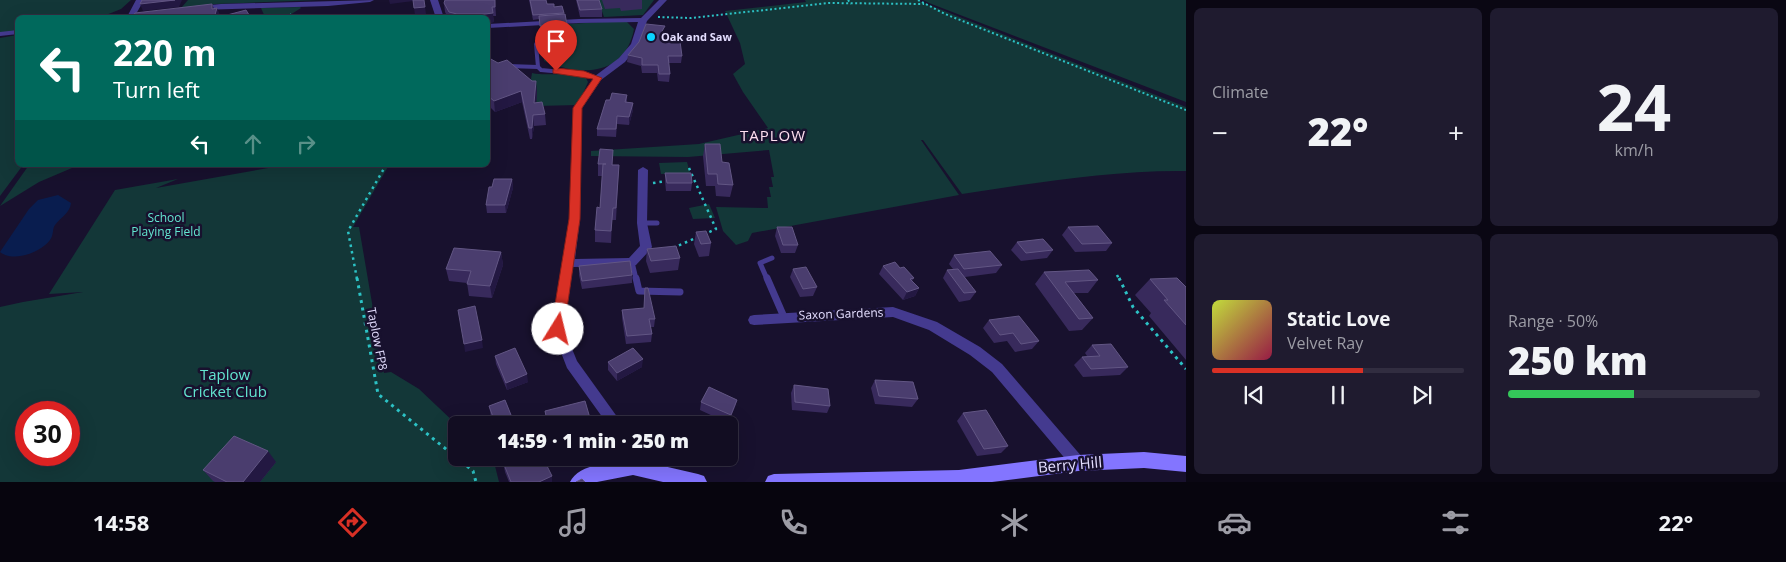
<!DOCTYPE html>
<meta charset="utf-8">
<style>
body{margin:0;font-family:"Open Sans",sans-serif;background:#1f1b2f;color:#f1f3f6;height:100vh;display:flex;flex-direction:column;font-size:19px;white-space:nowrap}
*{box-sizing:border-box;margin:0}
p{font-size:16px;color:#9c9ca5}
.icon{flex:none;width:28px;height:28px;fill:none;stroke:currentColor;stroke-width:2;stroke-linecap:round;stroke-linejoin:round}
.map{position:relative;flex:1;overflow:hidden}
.side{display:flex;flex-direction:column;gap:8px;padding:8px;background:#0a0713;width:600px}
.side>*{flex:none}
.hud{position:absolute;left:15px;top:15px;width:475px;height:152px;border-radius:8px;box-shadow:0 5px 20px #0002,0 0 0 1px #312d40;background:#00695c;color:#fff;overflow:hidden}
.speed{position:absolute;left:15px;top:401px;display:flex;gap:10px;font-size:25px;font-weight:700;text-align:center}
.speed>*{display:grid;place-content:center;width:65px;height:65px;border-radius:50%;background:#120d22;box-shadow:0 5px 20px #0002,0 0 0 1px #312d40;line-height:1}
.speed .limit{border:8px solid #d22;background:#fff;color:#111}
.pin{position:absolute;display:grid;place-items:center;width:42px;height:42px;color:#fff;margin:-51px -21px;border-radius:50% 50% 50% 0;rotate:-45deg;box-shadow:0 0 5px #0007}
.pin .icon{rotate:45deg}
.me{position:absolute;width:55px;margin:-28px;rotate:9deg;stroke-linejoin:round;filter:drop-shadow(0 0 4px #0008)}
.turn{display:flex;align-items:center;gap:18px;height:105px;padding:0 15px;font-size:22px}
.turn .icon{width:65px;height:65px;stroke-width:2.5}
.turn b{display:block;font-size:35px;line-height:42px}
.lanes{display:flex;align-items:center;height:48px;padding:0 15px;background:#0003;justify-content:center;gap:25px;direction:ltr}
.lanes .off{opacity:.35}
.big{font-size:38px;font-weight:800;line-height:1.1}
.side .widget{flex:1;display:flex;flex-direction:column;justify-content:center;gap:8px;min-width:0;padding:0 18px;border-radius:8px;background:#1f1b2f}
.side .dial{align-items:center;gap:0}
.dial b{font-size:65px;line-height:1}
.song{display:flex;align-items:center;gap:15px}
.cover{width:60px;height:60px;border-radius:8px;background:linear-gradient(135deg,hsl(70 70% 55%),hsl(340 70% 35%))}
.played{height:5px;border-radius:2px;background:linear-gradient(90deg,#d93025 60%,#312d40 60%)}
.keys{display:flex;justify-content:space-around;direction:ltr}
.heat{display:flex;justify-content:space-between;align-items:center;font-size:28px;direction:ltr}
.charge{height:8px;border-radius:4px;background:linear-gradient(90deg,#34c759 50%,#312d40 0)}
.side .tiles{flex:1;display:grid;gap:8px;grid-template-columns:repeat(2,1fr)}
.trip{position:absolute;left:448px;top:416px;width:290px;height:50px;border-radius:8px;background:#120d22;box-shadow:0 5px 20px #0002,0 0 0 1px #312d40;font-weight:800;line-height:50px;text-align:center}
.menu{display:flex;height:80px;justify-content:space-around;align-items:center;background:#07050e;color:#9c9ca5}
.menu .icon{width:35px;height:35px}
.menu .current{color:#d93025}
.menu b{font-size:22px;color:#f1f3f6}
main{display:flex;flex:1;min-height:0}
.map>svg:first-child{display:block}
.green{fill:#133738;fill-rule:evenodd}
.water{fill:#091d4f}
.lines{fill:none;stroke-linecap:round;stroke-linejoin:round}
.path-far2{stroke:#2cc2c5;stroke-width:2;stroke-dasharray:2 2.5;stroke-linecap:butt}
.path-far1{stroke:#2cc2c5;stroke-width:2.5;stroke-dasharray:2.5 4;stroke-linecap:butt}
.path{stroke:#2cc2c5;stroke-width:3;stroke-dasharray:3 4.5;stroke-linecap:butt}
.lane-far2{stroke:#443a8f;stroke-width:4}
.lane-far1{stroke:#443a8f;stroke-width:5}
.lane{stroke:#443a8f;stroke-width:7}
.street{fill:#443a8f;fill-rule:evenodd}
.secondary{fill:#8375ff;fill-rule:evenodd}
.wall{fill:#382a5c}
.shaded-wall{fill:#231842}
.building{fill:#4a3d6e;stroke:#625684}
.route{fill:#d93025;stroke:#8d1f18}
.poi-dot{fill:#0ad3ff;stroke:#18112e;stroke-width:2}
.labels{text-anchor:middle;stroke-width:5;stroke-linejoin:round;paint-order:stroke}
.far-poi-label{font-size:11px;font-weight:bold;fill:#e4deff;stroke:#18112e;text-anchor:start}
.park-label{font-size:12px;fill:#63e6d0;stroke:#18112e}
.street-label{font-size:12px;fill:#e4deff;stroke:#18112e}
.quarter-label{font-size:15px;letter-spacing:1px;fill:#ffe0f1;stroke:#18112e}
.near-park-label{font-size:15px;fill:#63e6d0;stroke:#18112e}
.near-street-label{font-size:15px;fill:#e4deff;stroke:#18112e}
</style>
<main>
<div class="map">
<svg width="1186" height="482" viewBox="0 0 1186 482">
<rect width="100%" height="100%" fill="#18112e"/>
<g class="green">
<polygon points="0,0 131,0 121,9 101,17 18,18 17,31 0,33"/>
<polygon points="188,0 319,0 216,4 181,8"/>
<polygon points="598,0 654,0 643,15 604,17"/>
<path d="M805,0H917L1186,107V171C1111,170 1036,183 962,194L923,140H921L959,195L752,233L748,241L736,245L723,231L716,207L768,208L767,197H771L769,187H773L771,177H774L769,150L688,157L591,156V151L699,144L768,128L743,92L733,74L745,64L740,43L725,11L806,2Z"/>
<polygon points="923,0 1186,0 1186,102 929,3"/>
<polygon points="300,7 301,8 285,18 265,17 261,8"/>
<path d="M619,21L627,22L634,29C625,76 581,77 544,61L543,44L562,43L571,39L568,24Z"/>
<polygon points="17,35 18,165 23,165 0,196 0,38"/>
<path d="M532,73C550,77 567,70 586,78L588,82L578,105L536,106L537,92L529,91Z"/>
<polygon points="687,162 690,173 661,174 659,163"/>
<polygon points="29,165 79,165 39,182 0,206"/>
<path d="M285,165H389L353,227H359L384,373L391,372L419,389L457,425L456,458H486L489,461L494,462L499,482H0V307L23,302L83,292L49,294L115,190L178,179L156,188ZM26,412H69V455H26Z"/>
<polygon points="709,204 715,218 693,219 689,208"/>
</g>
<path class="water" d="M58,195L71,203C70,213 61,217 55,225C52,229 54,235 50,240C41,252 14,263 0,252L29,209L38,200Z"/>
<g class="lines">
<g class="path-far2">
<polyline points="848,0 851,4"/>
<polyline points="918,0 945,14 1186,110"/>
<polyline points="658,17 691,18 829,3 924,4"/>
<polyline points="286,18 293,13"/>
<polyline points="543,44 553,43 552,34"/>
</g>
<g class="path-far1">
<polyline points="259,165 266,165"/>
<polyline points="689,168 716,229 705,234"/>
<polyline points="653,183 667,181"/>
<polyline points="673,248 698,237"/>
<polyline points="1117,275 1119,279"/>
<polyline points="357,279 348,231 386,165"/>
</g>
<g class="path">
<polyline points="357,278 378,394 473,471 476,482"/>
<polyline points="1119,278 1133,307 1186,369"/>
</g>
<g class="lane-far2">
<polyline points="536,44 538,67 541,70 584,74 598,78"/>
<polyline points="507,66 538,67"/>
</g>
<g class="lane-far1">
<polyline points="642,223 657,223"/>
<polyline points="632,262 636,279"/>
<polyline points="767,279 760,263 772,258"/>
</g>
<g class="lane">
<polyline points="636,278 639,291 680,292"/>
<polyline points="767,278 784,317"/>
</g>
<g class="street">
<polygon points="136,0 144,0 136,14 150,12 150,16 121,18 128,15"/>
<polygon points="374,0 370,2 328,6 200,10 196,8 200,6 221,4"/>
<polygon points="430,0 438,0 444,18 436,18"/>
<polygon points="659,0 667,0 647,21 638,46 625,62 601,80 582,108 580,219 575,259 629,258 640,246 637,223 638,170 643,167 648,170 647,223 652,247 650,250 636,265 632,266 573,267 564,329 577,361 623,425 608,425 567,368 552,329 570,219 574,108 595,76 619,58 631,44 638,22 579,23 488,28 488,24 579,19 641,18"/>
<polygon points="18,30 18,34 0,36 0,32"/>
<polygon points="893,307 937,322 980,347 1002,364 1083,458 1086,463 1083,468 1078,470 1073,468 992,372 970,355 929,330 893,317 754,325 750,324 748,320 750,316 754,315"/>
</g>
<g class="secondary">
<polygon points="1144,452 1186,456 1186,472 1144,468 1078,471 992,482 765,482 768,476 774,474 959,470 1078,455"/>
<path d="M633,459L698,474L704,476L707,482H663L633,475L597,482H570C579,463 615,462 633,459Z"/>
</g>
</g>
<g class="wall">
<polygon points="495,0 496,16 493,16 494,22 488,23 488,18 448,18 445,12 444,3"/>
<polygon points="529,0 546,0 547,4 554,7 562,6 564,14 567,25 568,36 541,38 539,19 533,20"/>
<polygon points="576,0 599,0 602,9 602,17 580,17 577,4"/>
<polygon points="602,0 642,0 642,9 621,11 620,8 605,9"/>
<polygon points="664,33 682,56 681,63 669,63 670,74 669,82 658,81 657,73 642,73 641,66 627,62 628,55"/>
<polygon points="488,59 537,91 536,102 545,114 546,125 534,126 532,139 530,139 522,102 495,112 488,105"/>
<polygon points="627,95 627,102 633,103 633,110 629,125 617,124 616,137 597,136 597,129 610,100"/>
<polygon points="705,144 722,162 733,185 730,197 716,196 715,186 706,186 703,156"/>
<polygon points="598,164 619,165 616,220 612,220 611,243 595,242 595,230 600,208 602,176 598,176"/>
<polygon points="665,173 692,183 691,191 666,191 665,181"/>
<polygon points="512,179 513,188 506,213 487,213 486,205 492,187"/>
<polygon points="777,227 798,245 795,253 781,253 775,236"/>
<polygon points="1068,227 1112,243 1106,251 1075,252 1062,235"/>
<polygon points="696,232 711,243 709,256 699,257 694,244"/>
<polygon points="1017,242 1053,250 1047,258 1021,261 1011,250"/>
<polygon points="647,249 680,258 678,270 650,273 646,261"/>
<polygon points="501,252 503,265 492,298 469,296 467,283 449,281 446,269"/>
<polygon points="954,255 1002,265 996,273 965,277 976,292 970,300 959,302 943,278 947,270 953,269 949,264"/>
<polygon points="579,266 632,275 632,283 582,289 579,275"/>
<polygon points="883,266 900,268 914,278 912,281 919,288 915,296 903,300 879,274"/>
<polygon points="793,269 817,287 813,296 800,297 790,277"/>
<polygon points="1044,272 1098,280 1088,293 1074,293 1093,318 1082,330 1069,331 1035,284"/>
<polygon points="1150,279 1186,287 1186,360 1149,316 1151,313 1135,295"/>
<polygon points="622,310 655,319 654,327 651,327 652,334 651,342 626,344 622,318"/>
<polygon points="989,320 1039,341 1032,349 1015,352 1007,341 994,343 983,328"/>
<polygon points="1092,345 1128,367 1120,375 1083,377 1074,365 1082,357 1087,356 1085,353"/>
<polygon points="495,356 528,382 507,390 496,364"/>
<polygon points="608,362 642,367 617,381 608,370"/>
<polygon points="875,380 918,399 912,407 875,404 871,388"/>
<polygon points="794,385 830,406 827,413 792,410 791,393"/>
<polygon points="737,400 735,407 728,423 700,410 701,402"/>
<polygon points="489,406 515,425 495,425 491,417"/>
<polygon points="545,411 592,425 547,425"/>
<polygon points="963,413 1008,446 1001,453 977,456 957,421"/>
<polygon points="276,462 260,482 215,482 213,481 203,470"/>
<polygon points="503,462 552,476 552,482 509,482 505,472"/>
</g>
<g class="shaded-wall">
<polygon points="175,0 182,0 179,7 143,11 140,4"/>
<polygon points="389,0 413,0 413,1 390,4"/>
<polygon points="212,4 215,11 217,8 220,15 220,18 214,18 212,9"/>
<polygon points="425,7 426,14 415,15 414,8"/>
<polygon points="492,7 494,22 488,23 488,18 486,18 485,14"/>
<polygon points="536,81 537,91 535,114 534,103"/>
<polygon points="521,91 522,102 495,112 494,101"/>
<polygon points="633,103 633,110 629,125 629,117"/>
<polygon points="533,115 534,126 532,139 532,128"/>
<polygon points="512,179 513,188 506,213 505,205"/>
<polygon points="501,252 503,265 492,298 490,286"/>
<polygon points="919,288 915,296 903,300 907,292"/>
<polygon points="482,340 483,348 465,352 464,344"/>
<polygon points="643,359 642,367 617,381 617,373"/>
<polygon points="527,374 528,382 507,390 506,383"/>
<polygon points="737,400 735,407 728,423 731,415"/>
<polygon points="268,451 276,462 260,482 243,482"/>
<polygon points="556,458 584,458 556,465"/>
<polygon points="552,476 552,482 539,482"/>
</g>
<g class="building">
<polygon points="142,0 175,0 140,4"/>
<polygon points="413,0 424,0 425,7 414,8"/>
<polygon points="445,0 495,0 495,7 492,7 493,13 485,14 457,14 449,12 444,3"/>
<polygon points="530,0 546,0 547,4 554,4 554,7 562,6 564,13 533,15"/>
<polygon points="577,0 599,0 602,9 580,10"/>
<polygon points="212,4 212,9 217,8 214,18 132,18 135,13"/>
<polygon points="246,10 251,18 216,18"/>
<polygon points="565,14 567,25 540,26 539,16"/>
<polygon points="399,15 399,18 389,18 389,16"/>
<polygon points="646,24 665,26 661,33 679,34 682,56 668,56 670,74 659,74 658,65 642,65 642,58 628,55 639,42"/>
<polygon points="489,58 498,63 507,60 532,81 536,81 534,103 542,102 545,114 533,115 532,128 529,128 521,91 494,101 488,96 488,59"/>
<polygon points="612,93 627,95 625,102 633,103 629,117 617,116 616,129 597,129 606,100 610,100"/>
<polygon points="705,144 720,144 722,162 729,163 733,185 718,184 717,174 708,174"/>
<polygon points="600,149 613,150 612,165 619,165 616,208 613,208 611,231 595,230 597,207 600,208 603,164 606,164 598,164"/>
<polygon points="665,173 691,173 692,183 667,183"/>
<polygon points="494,179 512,179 505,205 486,205 489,187 492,187"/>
<polygon points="1098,226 1112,243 1082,244 1068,227"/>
<polygon points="777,227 792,227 798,245 783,245"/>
<polygon points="706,231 711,243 701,244 696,232"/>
<polygon points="1043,239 1053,250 1026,253 1017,242"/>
<polygon points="676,246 680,258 651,261 647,249"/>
<polygon points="454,248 501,252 490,286 467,284 471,271 446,269"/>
<polygon points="990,251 1002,265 964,269 954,255"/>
<polygon points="630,261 632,275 582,281 579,266"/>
<polygon points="895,262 900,268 904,267 914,278 910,279 919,288 907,292 883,266"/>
<polygon points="806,267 817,287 803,289 793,269"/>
<polygon points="958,269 976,292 964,293 947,270"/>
<polygon points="1089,270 1098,280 1065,282 1093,318 1079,319 1044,272"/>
<polygon points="1177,278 1186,287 1186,325 1164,300 1168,300 1150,279"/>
<polygon points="645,288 648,288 655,319 649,319 652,334 627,336 622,310 644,308"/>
<polygon points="475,306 482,340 464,344 458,310"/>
<polygon points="1019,316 1039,341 1021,344 1013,333 1000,335 989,320"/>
<polygon points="1111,344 1128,367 1091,369 1082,357 1100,356 1092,345"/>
<polygon points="515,348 527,374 506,383 495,356"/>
<polygon points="633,348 643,359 617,373 608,362"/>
<polygon points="875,380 913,382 918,399 879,396"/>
<polygon points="794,385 828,389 830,406 795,402"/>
<polygon points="709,387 737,400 731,415 701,402"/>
<polygon points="505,400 515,425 496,425 489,406"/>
<polygon points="585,401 592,425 548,425 545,411"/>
<polygon points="986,410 1008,446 984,449 963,413"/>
<polygon points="234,436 268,451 243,482 227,482 203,470"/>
<polygon points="513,458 543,458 552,476 539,482 511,482 503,462"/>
<polygon points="582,479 585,482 576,482"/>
</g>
<polygon class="route" points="556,68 584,71 602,78 582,108 580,219 564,329 562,333 558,334 553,333 551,329 569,219 573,108 593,79 553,73 553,69"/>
<circle class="poi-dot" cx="651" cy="37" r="5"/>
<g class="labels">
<g class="far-poi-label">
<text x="661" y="41">Oak and Saw</text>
</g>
<g class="park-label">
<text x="166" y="222">School<tspan x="166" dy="14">Playing Field</tspan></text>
</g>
<g class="street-label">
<text transform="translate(841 314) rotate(-2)" y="4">Saxon Gardens</text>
<text transform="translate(377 339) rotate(79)" y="4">Taplow FP8</text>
</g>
<g class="quarter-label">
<text x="773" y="141">TAPLOW</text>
</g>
<g class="near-park-label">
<text x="225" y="380">Taplow<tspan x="225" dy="17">Cricket Club</tspan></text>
</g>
<g class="near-street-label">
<text transform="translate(1070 465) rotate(-5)" y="5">Berry Hill</text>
</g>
</g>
</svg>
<div class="speed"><div class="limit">30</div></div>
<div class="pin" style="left:556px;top:71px;background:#d93025"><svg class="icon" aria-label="arrive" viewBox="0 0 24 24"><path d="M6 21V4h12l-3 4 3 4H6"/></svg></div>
<svg class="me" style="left:558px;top:329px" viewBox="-20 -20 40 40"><circle r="19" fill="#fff"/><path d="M0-13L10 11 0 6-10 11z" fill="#d93025"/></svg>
<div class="trip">14:59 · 1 min · 250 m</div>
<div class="hud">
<div class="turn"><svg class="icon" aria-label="left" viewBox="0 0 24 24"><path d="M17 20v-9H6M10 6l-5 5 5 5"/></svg><div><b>220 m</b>Turn left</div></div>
<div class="lanes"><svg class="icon" aria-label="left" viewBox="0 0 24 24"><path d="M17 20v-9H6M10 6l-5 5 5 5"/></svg><svg class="icon off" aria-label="ahead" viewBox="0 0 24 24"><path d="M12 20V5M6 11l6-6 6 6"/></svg><svg class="icon off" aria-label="right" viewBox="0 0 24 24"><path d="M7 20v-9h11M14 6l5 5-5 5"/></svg></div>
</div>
</div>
<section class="side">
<div class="tiles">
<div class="widget"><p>Climate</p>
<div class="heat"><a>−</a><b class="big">22°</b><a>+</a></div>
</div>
<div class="widget dial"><b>24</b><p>km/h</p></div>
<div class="widget">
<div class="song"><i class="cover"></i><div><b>Static Love</b><p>Velvet Ray</p></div></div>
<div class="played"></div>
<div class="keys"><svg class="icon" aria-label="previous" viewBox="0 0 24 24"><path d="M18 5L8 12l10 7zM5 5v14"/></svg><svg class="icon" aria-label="pause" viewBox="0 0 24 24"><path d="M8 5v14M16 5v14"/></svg><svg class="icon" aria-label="next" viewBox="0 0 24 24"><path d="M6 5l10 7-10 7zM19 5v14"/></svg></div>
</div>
<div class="widget"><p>Range · 50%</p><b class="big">250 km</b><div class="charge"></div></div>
</div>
</section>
</main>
<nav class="menu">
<b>14:58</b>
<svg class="icon current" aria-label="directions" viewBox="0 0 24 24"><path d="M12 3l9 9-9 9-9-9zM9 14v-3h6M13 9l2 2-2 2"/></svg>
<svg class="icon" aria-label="music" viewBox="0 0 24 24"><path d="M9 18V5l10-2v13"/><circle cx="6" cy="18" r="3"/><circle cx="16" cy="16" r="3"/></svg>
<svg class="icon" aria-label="phone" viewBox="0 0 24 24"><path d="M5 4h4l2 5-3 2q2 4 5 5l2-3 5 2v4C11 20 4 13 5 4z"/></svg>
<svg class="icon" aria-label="climate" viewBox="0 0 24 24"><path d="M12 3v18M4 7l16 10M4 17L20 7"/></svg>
<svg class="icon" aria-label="car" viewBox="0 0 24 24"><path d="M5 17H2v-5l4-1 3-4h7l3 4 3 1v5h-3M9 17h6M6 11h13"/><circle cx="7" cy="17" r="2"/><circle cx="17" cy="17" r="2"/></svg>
<svg class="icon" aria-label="filters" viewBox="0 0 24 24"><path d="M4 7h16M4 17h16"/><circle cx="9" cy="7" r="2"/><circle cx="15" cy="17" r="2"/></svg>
<b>22°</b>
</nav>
